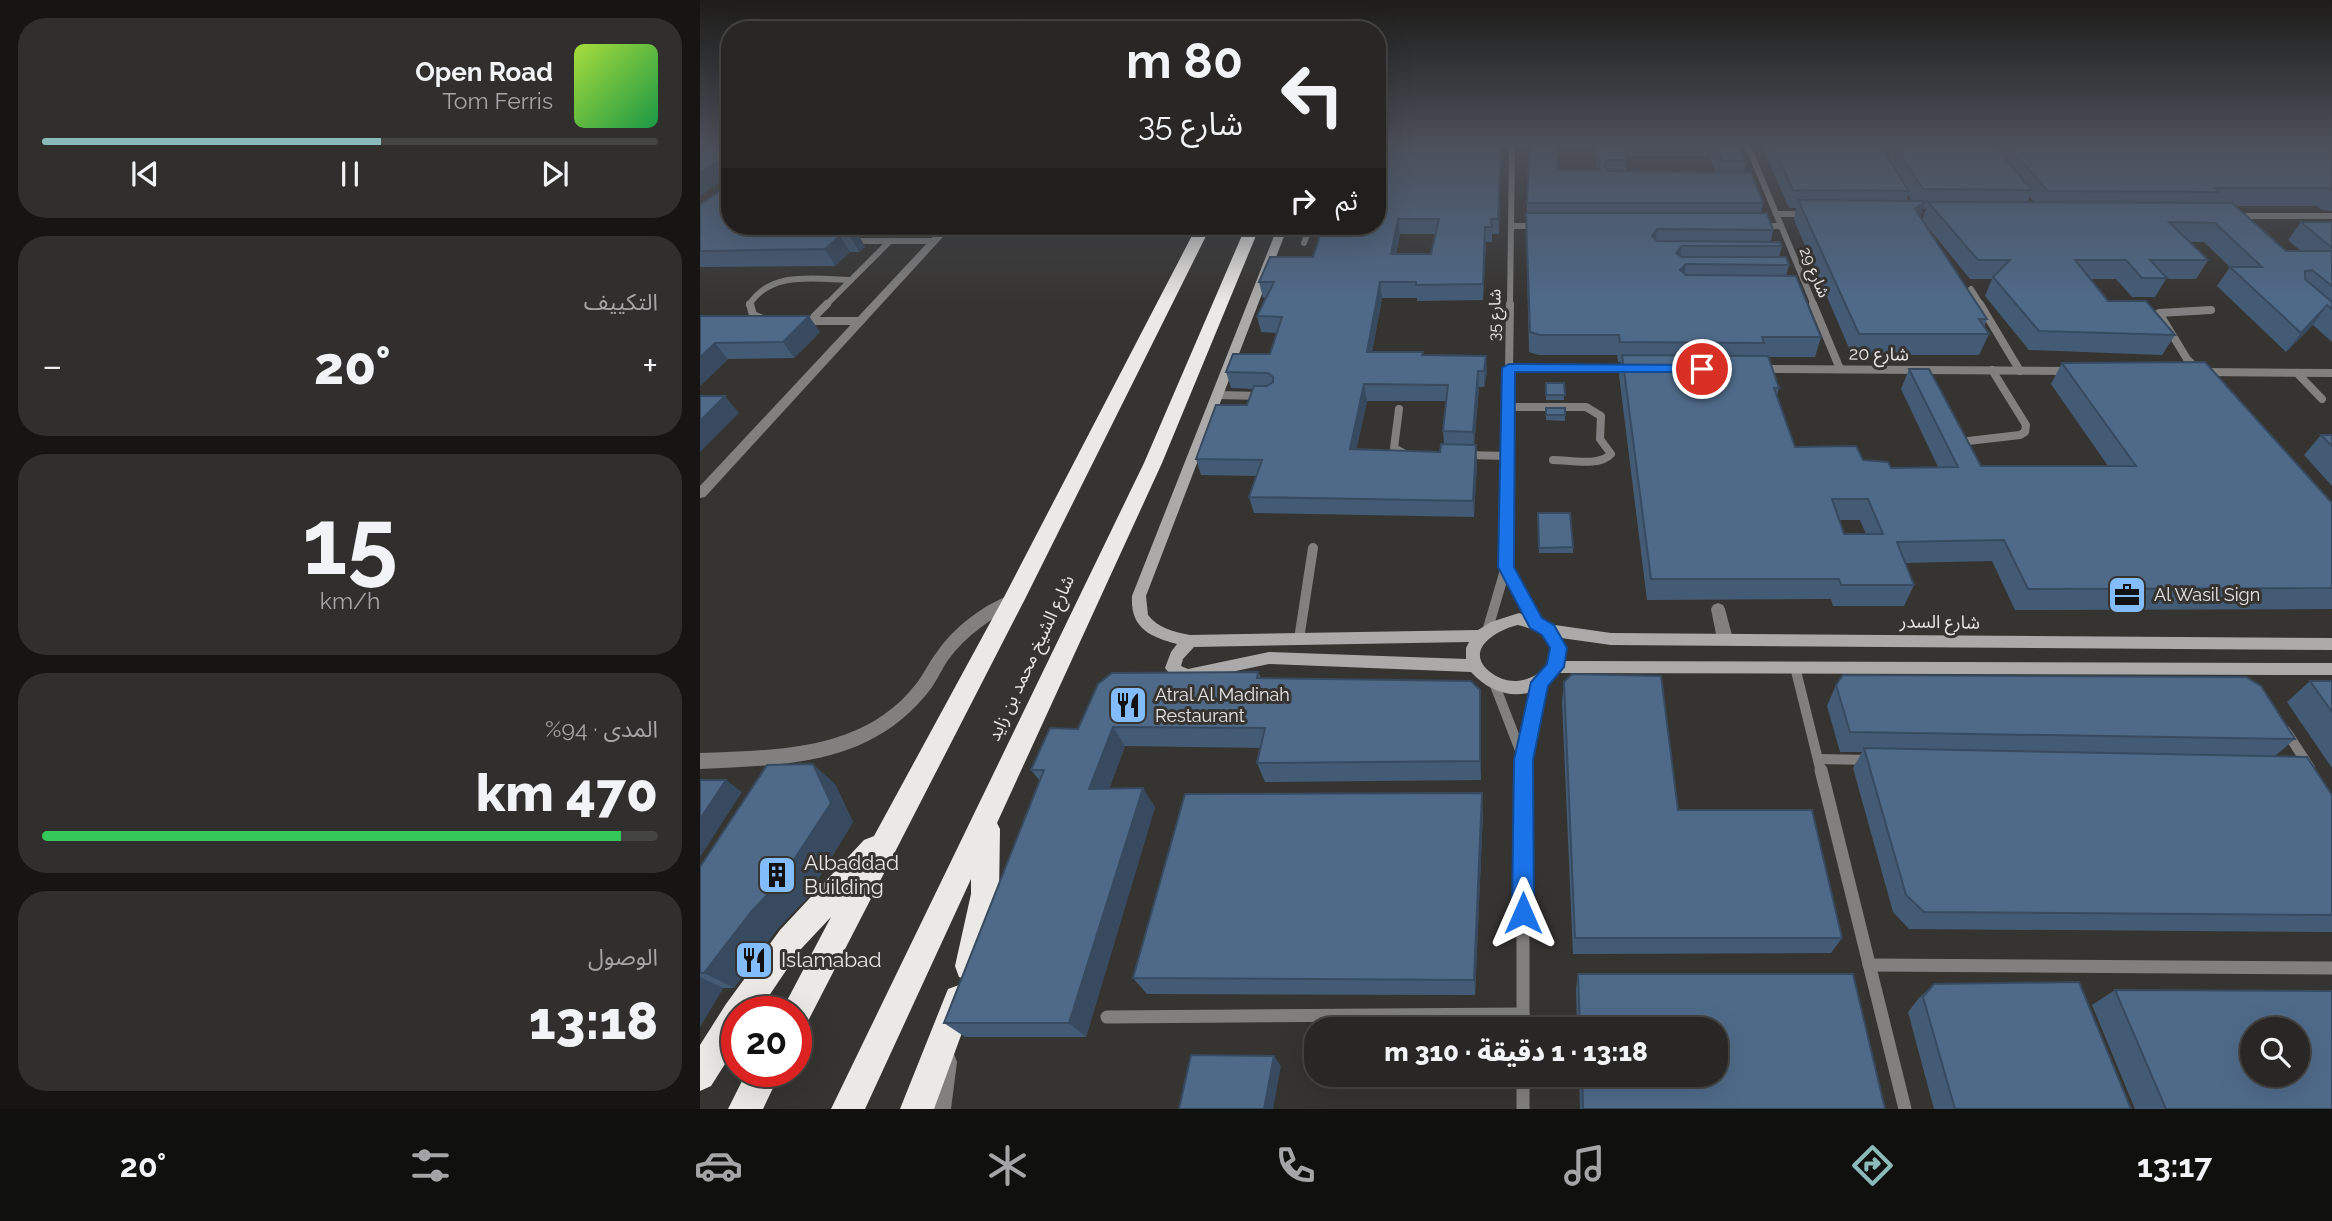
<!DOCTYPE html>
<html lang="ar">
<meta charset="utf-8">
<style>
body{margin:0;font-family:Raleway,"Noto Sans Arabic",sans-serif;background:#302f2d;color:#f1f3f6;direction:rtl;height:100vh;display:flex;flex-direction:column;font-size:26px;white-space:nowrap}
*{box-sizing:border-box;margin:0}
p{font-size:23px;color:#a5a5a7}
.icon{flex:none;width:38px;height:38px;fill:none;stroke:currentColor;stroke-width:2;stroke-linecap:round;stroke-linejoin:round}
.map{position:relative;flex:1;overflow:hidden;direction:ltr}
.sheet{display:flex;flex-direction:column;gap:18px;padding:18px;background:#161514;width:700px}
.sheet>*{flex:none}
.guide{position:absolute;left:21px;top:21px;width:665px;height:214px;border-radius:28px;box-shadow:0 7px 28px #0002,0 0 0 2px #444442;direction:rtl;background:#282725;color:#f1f3f6;overflow:hidden}
.tools{position:absolute;left:1540px;top:1017px;display:grid;gap:14px}
.tools a{display:grid;place-items:center;width:70px;height:70px;border-radius:50%;background:#282725;box-shadow:0 7px 28px #0002,0 0 0 2px #444442;font-size:35px}
.speed{position:absolute;left:21px;top:996px;display:flex;gap:14px;font-size:35px;font-weight:700;text-align:center}
.speed>*{display:grid;place-content:center;width:91px;height:91px;border-radius:50%;background:#282725;box-shadow:0 7px 28px #0002,0 0 0 2px #444442;line-height:1}
.speed .limit{border:10px solid #d22;background:#fff;color:#111}
.pin{position:absolute;display:grid;place-items:center;width:60px;height:60px;color:#fff;margin:-30px;border:4px solid #fff;border-radius:50%;box-shadow:0 2px 7px #0007}
.me{position:absolute;width:77px;margin:-38px;rotate:0deg;stroke-linejoin:round;filter:drop-shadow(0 0 5px #0008)}
.turn{display:flex;align-items:center;gap:24px;height:147px;padding:0 28px;font-size:32px}
.turn .icon{width:91px;height:91px;stroke-width:2.5}
.turn b{display:block;font-size:49px;line-height:60px}
.then{display:flex;align-items:center;height:66px;padding:0 28px;background:#0003;gap:14px;font-size:26px}
.big{font-size:52px;font-weight:800;line-height:1.1}
.sheet .tile{flex:1;display:flex;flex-direction:column;justify-content:center;gap:10px;min-width:0;padding:0 24px;border-radius:28px;background:#302f2d}
.sheet .dial{align-items:center;gap:0}
.dial b{font-size:91px;line-height:1}
.song{display:flex;align-items:center;gap:21px}
.cover{width:84px;height:84px;border-radius:10px;background:linear-gradient(135deg,hsl(80 70% 55%),hsl(140 70% 35%))}
.played{height:7px;border-radius:4px;background:linear-gradient(90deg,#8bbbb9 55%,#444442 55%)}
.keys{display:flex;justify-content:space-around;direction:ltr}
.heat{display:flex;justify-content:space-between;align-items:center;font-size:38px;direction:ltr}
.charge{height:10px;border-radius:5px;background:linear-gradient(90deg,#34c759 94%,#444442 0)}
.trip{position:absolute;left:604px;top:1017px;width:424px;height:70px;border-radius:28px;background:#282725;box-shadow:0 7px 28px #0002,0 0 0 2px #444442;font-weight:800;line-height:70px;text-align:center;direction:rtl}
.tab-bar{display:flex;height:112px;justify-content:space-around;align-items:center;background:#10100f;color:#a5a5a7}
.tab-bar .icon{width:49px;height:49px}
.tab-bar .current{color:#8bbbb9}
.tab-bar b{font-size:32px;color:#f1f3f6}
main{display:flex;flex:1;min-height:0}
.map>svg:first-child{display:block}
.lines{fill:none;stroke-linecap:round;stroke-linejoin:round}
.lane-far3{stroke:#81807e;stroke-width:6}
.lane-far2{stroke:#81807e;stroke-width:8}
.lane-far1{stroke:#81807e;stroke-width:10}
.lane{stroke:#81807e;stroke-width:13}
.street{fill:#81807e;fill-rule:evenodd}
.secondary{fill:#abaaa8;fill-rule:evenodd}
.highway{fill:#ebe9e5;fill-rule:evenodd}
.wall{fill:#445b76;fill-rule:evenodd}
.shaded-wall{fill:#374a60}
.building{fill:#4f6a89;stroke:#374a60;stroke-width:2;fill-rule:evenodd}
.route{fill:#1a73e8;stroke:#114b97;stroke-width:2}
.labels{text-anchor:middle;stroke-width:6;stroke-linejoin:round;paint-order:stroke}
.far-street-label{font-size:16px;fill:#e8e7e6;stroke:#363431}
.street-label{font-size:18px;fill:#e8e7e6;stroke:#363431}
.poi-label{font-size:18px;fill:#e8e7e6;stroke:#363431;text-anchor:start}
.near-poi-label{font-size:21px;fill:#e8e7e6;stroke:#363431;text-anchor:start}
</style>
<main>
<div class="map">
<svg width="1632" height="1109" viewBox="0 0 1632 1109">
<rect width="100%" height="100%" fill="#363431"/>
<g class="lines">
<g class="lane-far3">
<polyline points="1048,146 1114,305"/>
<polyline points="1076,214 1107,214"/>
<polyline points="1535,216 1632,216"/>
<polyline points="811,226 839,226"/>
<polyline points="1060,226 1081,226"/>
<polyline points="151,241 234,241"/>
<polyline points="604,243 610,226"/>
<polyline points="1271,289 1281,305"/>
<path d="M49,305C71,270 115,279 151,280"/>
<polyline points="126,305 190,241"/>
<polyline points="810,305 812,146"/>
</g>
<g class="lane-far2">
<polyline points="50,304 53,315 65,320"/>
<polyline points="1113,304 1140,369"/>
<polyline points="1280,304 1320,371"/>
<polyline points="101,321 160,321"/>
<polyline points="110,321 127,304"/>
<polyline points="809,368 931,368"/>
<polyline points="1062,369 1369,371"/>
<polyline points="1499,371 1487,359 1459,313 1511,310"/>
<polyline points="1503,372 1632,373"/>
<polyline points="1597,373 1622,399"/>
<polyline points="517,395 562,396"/>
<path d="M808,407H886L901,416L900,439L911,454C899,467 870,460 853,460"/>
<polyline points="699,409 694,448 705,454"/>
<polyline points="1268,441 1320,435 1325,432 1326,425 1292,370"/>
<polyline points="766,455 808,456"/>
<polyline points="807,509 810,304"/>
</g>
<g class="lane-far1">
<polyline points="806,567 836,623"/>
<polyline points="788,628 806,567 807,507"/>
<polyline points="599,639 613,548"/>
<polyline points="1095,667 1121,772"/>
<polyline points="794,683 823,758"/>
<polyline points="1586,731 1610,768"/>
<polyline points="1118,759 1170,760"/>
<polyline points="823,772 823,760 840,682"/>
</g>
<g class="lane">
<polyline points="823,770 823,1029"/>
<polyline points="1121,770 1205,1109"/>
<polyline points="1169,965 1632,968"/>
<polyline points="407,1017 823,1014"/>
<polyline points="823,1074 823,1109"/>
</g>
<g class="street">
<polygon points="243,226 253,226 5,497 0,498 0,486"/>
<path d="M313,594L318,596L320,600L318,604C292,618 266,635 248,660C240,672 235,685 225,696C166,766 84,765 0,769V753C78,750 164,751 216,684C224,674 229,662 237,652C254,627 284,604 313,594Z"/>
<polygon points="1018,603 1023,605 1025,609 1033,639 1030,643 1025,645 1020,643 1017,639 1011,609 1013,605"/>
<polygon points="246,1051 254,1054 257,1062 251,1109 229,1109 235,1062 238,1054"/>
</g>
<path class="secondary" d="M578,226H588L446,596L448,615C458,628 474,632 490,635L778,630L791,622L819,613L848,624L911,633L1632,638V650L911,645L861,638L866,657L864,661L1632,663V675L858,673C834,703 796,700 771,672L569,664L488,681L473,678L465,668L471,652L477,644C450,637 430,628 432,596ZM818,625C825,627 833,629 839,633C873,657 825,697 793,674C761,652 795,630 818,625ZM769,642L766,648V659L569,652L488,669L481,666L483,659L494,647Z"/>
<g class="highway">
<polygon points="497,226 511,226 325,599 107,1023 96,1027 96,1012 81,1012 131,917 100,950 58,1012 37,1012 37,1045 11,1086 0,1091 0,1045 26,1004 80,930 164,840 174,836 303,599"/>
<polygon points="546,226 560,226 462,463 297,823 300,829 299,894 281,977 270,981 259,977 255,966 271,894 271,879 165,1109 131,1109 444,463"/>
<polygon points="259,985 270,989 274,1000 234,1109 200,1109 248,989"/>
<polygon points="47,1071 81,1071 63,1109 28,1109"/>
</g>
</g>
<g class="wall">
<path d="M801,146L799,234H792V242H786L783,300L717,301V298H682L672,352H723V355L787,372L784,387H779L774,445H776L777,462L774,517L554,513L549,497L556,476L501,475L496,459L547,405L553,389L531,388L526,372L570,354L577,333L561,332L557,316L566,298H563L559,282L613,257L629,228ZM700,234H735L731,254H696ZM667,401H746L743,431L744,444L740,452L656,450Z"/>
<path d="M895,146H1037L1046,161L1044,172L1063,203L1061,213L1073,230L1071,241L1082,246L1079,257L1089,265L1086,276L1121,337L1115,357H1068L1079,388L1077,396L1095,447L1163,460L1191,468L1238,467L1201,389L1209,369L1281,466H1408L1351,384L1362,363L1632,503V609L1315,610L1292,561L1205,563L1214,585L1204,606H1133L1131,599L947,600L919,375L921,362H918L917,355H839L829,352L826,232L827,203L857,170H897ZM927,156H1009L1016,172L926,171ZM1139,520H1160L1166,534H1144Z"/>
<path d="M1062,146H1632V211L1622,210L1617,206H1535L1586,251H1601L1588,240L1601,222H1632V342L1613,325L1586,352L1517,286L1530,267L1504,242H1488L1508,260L1496,279H1466L1455,297H1432L1416,279H1390L1408,301L1475,335L1462,355L1329,350L1285,296L1292,279H1270L1222,220L1226,209H1223L1220,218L1287,319L1284,327L1289,334L1279,355H1152L1094,220L1096,208H1089ZM1184,151H1192L1189,160ZM1208,195L1212,201H1206ZM1330,197L1334,202H1327Z"/>
<polygon points="0,205 30,226 187,226 177,235 159,236 165,247 159,252 150,252 135,266 0,267"/>
<polygon points="0,316 120,332 94,358 28,359 0,386"/>
<rect x="846" y="383" width="18" height="17"/>
<polygon points="846,408 865,408 865,421 846,420"/>
<polygon points="1621,435 1632,435 1632,486 1604,455"/>
<polygon points="838,513 873,547 873,553 839,553"/>
<polygon points="558,672 561,678 781,710 781,780 565,782 557,763 561,748 425,746 409,789 455,807 386,1037 265,1037 244,1023 340,781 331,770 378,729"/>
<polygon points="1610,681 1632,681 1632,768 1587,702"/>
<polygon points="864,682 978,810 1142,938 1131,953 873,954 862,702"/>
<polygon points="1136,685 1595,739 1575,756 1632,795 1632,932 1209,929 1193,912 1153,768 1162,752 1140,752 1127,706"/>
<polygon points="135,784 153,822 106,899 78,928 34,988 23,988 0,1027 0,867"/>
<polygon points="783,813 775,995 447,994 433,978"/>
<polygon points="878,974 1153,974 1185,1109 880,1109 879,1074 1015,1074 1015,1029 877,1029 876,989"/>
<polygon points="1234,984 1431,1109 1234,1109 1208,1012 1219,998"/>
<polygon points="1415,990 1632,1109 1435,1109 1392,1005"/>
<polygon points="722,1074 761,1074 761,1087 724,1088 722,1082"/>
</g>
<g class="shaded-wall">
<polygon points="801,146 801,159 799,234 798,219"/>
<polygon points="17,161 28,176 0,196 0,173"/>
<polygon points="1226,201 1219,220 1215,209"/>
<polygon points="698,219 700,234 693,270 691,254"/>
<polygon points="118,226 123,226 130,236 127,242"/>
<polygon points="172,226 187,226 177,235"/>
<polygon points="785,227 786,242 783,300 783,284"/>
<polygon points="957,229 955,248 952,236"/>
<polygon points="156,230 165,247 159,252 150,236"/>
<polygon points="140,236 150,252 135,266 125,249"/>
<polygon points="982,246 979,265 976,253"/>
<polygon points="986,264 983,283 980,270"/>
<polygon points="680,282 682,298 669,369 667,352"/>
<polygon points="1627,305 1613,325 1586,352 1601,333"/>
<polygon points="109,316 120,332 94,358 83,342"/>
<polygon points="15,343 28,359 0,386 0,357"/>
<polygon points="786,356 787,372 784,387 784,371"/>
<polygon points="778,371 779,387 774,449 773,432"/>
<polygon points="664,384 667,401 653,466 650,449"/>
<polygon points="25,396 39,413 0,452 0,421"/>
<polygon points="776,445 777,462 774,517 773,501"/>
<polygon points="780,690 781,710 781,780 780,761"/>
<polygon points="413,727 425,746 402,807 389,789"/>
<polygon points="113,764 135,784 153,822 106,899 78,928 34,988 4,973"/>
<polygon points="26,780 42,792 0,857 0,819"/>
<polygon points="443,788 455,807 386,1037 369,1023"/>
<polygon points="782,793 783,813 775,995 774,980"/>
<polygon points="0,977 23,988 0,1027"/>
<polygon points="574,1056 581,1066 573,1109 564,1109"/>
</g>
<g class="building">
<polygon points="0,146 30,146 30,177 17,161 0,173"/>
<path d="M677,146H801L798,219H791L792,227H785L783,284L716,285V282H680L667,352H723L722,355L786,356L784,371H778L773,432L743,431L748,385L664,384L650,449L740,452L741,444L776,445L773,501L549,497L562,460L496,459L516,405H547L554,386H567L573,382V377L568,373L526,372L533,354H570L582,317L557,316L574,282H559L570,257H613L622,229L629,228L630,226H677ZM698,219H739L731,254H691Z"/>
<polygon points="830,146 858,146 857,170 900,170 898,146 925,146 927,160 907,160 904,167 909,171 1051,173 1063,203 827,203"/>
<polygon points="1014,146 1037,146 1046,161 1022,161"/>
<polygon points="1073,146 1180,146 1209,191 1093,190"/>
<polygon points="1195,146 1295,146 1332,190 1223,189"/>
<polygon points="1308,146 1632,146 1632,190 1629,188 1515,188 1519,192 1348,191"/>
<polygon points="30,183 30,226 118,226 121,230 156,230 150,236 140,236 125,249 0,251 0,205"/>
<polygon points="1098,200 1226,201 1215,209 1287,319 1279,319 1289,334 1159,334"/>
<polygon points="1228,202 1532,203 1586,251 1632,251 1632,286 1612,270 1605,271 1605,279 1632,302 1632,309 1627,305 1601,333 1530,267 1562,267 1515,223 1469,222 1508,260 1450,260 1467,278 1442,278 1426,260 1375,260 1408,301 1446,301 1475,335 1339,331 1293,277 1310,260 1278,260"/>
<polygon points="826,213 1067,213 1073,230 957,229 952,236 957,241 1080,242 1082,246 982,246 976,253 982,257 1086,257 1089,265 986,264 980,270 986,275 1096,276 1121,337 1062,337 1064,343 920,342 919,335 840,335 830,332"/>
<polygon points="1601,222 1632,222 1632,248"/>
<polygon points="0,316 109,316 83,342 15,343 0,357"/>
<path d="M922,355L1068,356L1079,388H1074L1095,447L1156,446L1163,460L1188,462L1191,468L1258,467L1209,369H1229L1281,466H1436L1362,363L1505,362L1632,503V588L1328,589L1304,540L1197,542L1214,585H1141L1139,579H951ZM1132,499H1168L1183,534H1144Z"/>
<polygon points="846,383 864,383 865,395 846,395"/>
<polygon points="0,396 25,396 0,421"/>
<rect x="846" y="408" width="19" height="7"/>
<polygon points="1621,435 1632,435 1632,446"/>
<polygon points="838,513 870,513 873,547 839,548"/>
<polygon points="558,672 557,678 771,681 780,690 780,761 557,763 565,728 413,727 389,789 443,788 369,1023 244,1023 344,770 331,770 350,728 378,729 398,684 412,673"/>
<polygon points="872,674 961,676 978,810 1112,810 1142,938 875,938 864,682"/>
<polygon points="1143,675 1546,677 1561,686 1595,739 1150,732 1136,685"/>
<polygon points="1610,681 1632,681 1632,712"/>
<polygon points="1164,748 1607,757 1632,795 1632,915 1224,912 1206,895"/>
<polygon points="113,764 131,803 80,881 51,912 4,973 0,973 0,867 67,765"/>
<polygon points="0,780 26,780 0,819"/>
<polygon points="782,793 774,980 433,978 485,794"/>
<polygon points="878,974 1153,974 1185,1109 883,1109 882,1074 1015,1074 1015,1029 880,1029"/>
<polygon points="1379,982 1431,1109 1255,1109 1223,997 1234,984"/>
<path d="M1415,990L1632,991V1109H1466ZM1552,1029H1598V1074H1552Z"/>
<polygon points="762,1022 761,1029 742,1029 742,1023"/>
<polygon points="491,1055 574,1056 564,1109 479,1109"/>
<rect x="722" y="1074" width="38" height="8"/>
</g>
<linearGradient id="sky" x2="0" y2="1"><stop stop-color="#1e1d1b"/><stop offset="0.48" stop-color="#4c505a"/><stop offset="1" stop-color="#4c505a" stop-opacity="0"/></linearGradient>
<rect width="1632" height="302" fill="url(#sky)"/>
<polygon class="route" points="809,364 1002,365 1009,369 1002,372 815,372 814,567 842,618 854,625 867,648 864,667 848,686 833,760 834,913 831,920 823,924 816,920 812,913 814,760 831,682 847,664 850,648 842,635 830,628 798,567 802,368"/>
<defs>
<symbol id="office-square" viewBox="-11 -11 22 22"><rect x="-9" y="-9" width="18" height="18" rx="4" fill="#83bcfb" stroke="#363431"/><path d="M-6-3h4V-5.5h4V-3h4V5H-6ZM-1-4.5V-3h2v-1.5ZM-6 0V1H6V0Z" fill="#111"/></symbol>
<symbol id="restaurant-square" viewBox="-11 -11 22 22"><rect x="-9" y="-9" width="18" height="18" rx="4" fill="#83bcfb" stroke="#363431"/><path d="M-5-6h1v4h1v-4h1v4h1v-4h1v5L-1.5 .5V6h-2V.5L-5-1ZM5-6V6H3V1.5H1.5Q1.5-4 5-6Z" fill="#111"/></symbol>
<symbol id="building-square" viewBox="-11 -11 22 22"><rect x="-9" y="-9" width="18" height="18" rx="4" fill="#83bcfb" stroke="#363431"/><path d="M-4-6H4V6H1V3H-1V6H-4ZM-2.5-4.3h1.7v1.8h-1.7ZM.8-4.3h1.7v1.8H.8ZM-2.5-1h1.7V.8h-1.7ZM.8-1h1.7V.8H.8Z" fill="#111"/></symbol>
</defs>
<g fill-rule="evenodd">
<use href="#office-square" x="1405" y="573" width="44" height="44"/>
<use href="#restaurant-square" x="406" y="683" width="44" height="44"/>
<use href="#building-square" x="55" y="853" width="44" height="44"/>
<use href="#restaurant-square" x="32" y="938" width="44" height="44"/>
</g>
<g class="labels">
<g class="far-street-label">
<text transform="translate(1115 272) rotate(67)" y="6">شارع 29</text>
<text transform="translate(794 315) rotate(-89)" y="6">شارع 35</text>
</g>
<g class="street-label">
<text transform="translate(1179 354) rotate(1)" y="6">شارع 20</text>
<text transform="translate(1240 622) rotate(1)" y="6">شارع السدر</text>
<text transform="translate(331 658) rotate(-65)" y="6">شارع الشيخ محمد بن زايد</text>
</g>
<g class="poi-label">
<text x="1454" y="601">Al Wasil Sign</text>
<text x="455" y="701">Atral Al Madinah<tspan x="455" dy="21">Restaurant</tspan></text>
</g>
<g class="near-poi-label">
<text x="104" y="870">Albaddad<tspan x="104" dy="24">Building</tspan></text>
<text x="81" y="967">Islamabad</text>
</g>
</g>
</svg>
<div class="tools">
<a><svg class="icon" aria-label="search" viewBox="0 0 24 24"><circle cx="10" cy="10" r="6"/><path d="M15 15l6 6"/></svg></a>
</div>
<div class="speed"><div class="limit">20</div></div>
<div class="pin" style="left:1002px;top:369px;background:#d93025"><svg class="icon" aria-label="arrive" viewBox="0 0 24 24"><path d="M6 21V4h12l-3 4 3 4H6"/></svg></div>
<svg class="me" style="left:823px;top:913px" viewBox="-20 -20 40 40"><path d="M0-17L14 15 0 8-14 15z" fill="#1a73e8" stroke="#fff" stroke-width="4"/></svg>
<div class="trip">13:18 · 1 دقيقة · 310 m</div>
<div class="guide">
<div class="turn"><svg class="icon" aria-label="left" viewBox="0 0 24 24"><path d="M17 20v-9H6M10 6l-5 5 5 5"/></svg><div><b>80 m</b>شارع 35</div></div>
<div class="then">ثم<svg class="icon" aria-label="right" viewBox="0 0 24 24"><path d="M7 20v-9h11M14 6l5 5-5 5"/></svg></div>
</div>
</div>
<section class="sheet">
<div class="tile">
<div class="song"><i class="cover"></i><div><b>Open Road</b><p>Tom Ferris</p></div></div>
<div class="played"></div>
<div class="keys"><svg class="icon" aria-label="previous" viewBox="0 0 24 24"><path d="M18 5L8 12l10 7zM5 5v14"/></svg><svg class="icon" aria-label="pause" viewBox="0 0 24 24"><path d="M8 5v14M16 5v14"/></svg><svg class="icon" aria-label="next" viewBox="0 0 24 24"><path d="M6 5l10 7-10 7zM19 5v14"/></svg></div>
</div>
<div class="tile"><p>التكييف</p>
<div class="heat"><a>−</a><b class="big">20°</b><a>+</a></div>
</div>
<div class="tile dial"><b>15</b><p>km/h</p></div>
<div class="tile"><p>المدى · 94%</p><b class="big">470 km</b><div class="charge"></div></div>
<div class="tile"><p>الوصول</p><b class="big">13:18</b></div>
</section>
</main>
<nav class="tab-bar">
<b>13:17</b>
<svg class="icon current" aria-label="directions" viewBox="0 0 24 24"><path d="M12 3l9 9-9 9-9-9zM9 14v-3h6M13 9l2 2-2 2"/></svg>
<svg class="icon" aria-label="music" viewBox="0 0 24 24"><path d="M9 18V5l10-2v13"/><circle cx="6" cy="18" r="3"/><circle cx="16" cy="16" r="3"/></svg>
<svg class="icon" aria-label="phone" viewBox="0 0 24 24"><path d="M5 4h4l2 5-3 2q2 4 5 5l2-3 5 2v4C11 20 4 13 5 4z"/></svg>
<svg class="icon" aria-label="climate" viewBox="0 0 24 24"><path d="M12 3v18M4 7l16 10M4 17L20 7"/></svg>
<svg class="icon" aria-label="car" viewBox="0 0 24 24"><path d="M5 17H2v-5l4-1 3-4h7l3 4 3 1v5h-3M9 17h6M6 11h13"/><circle cx="7" cy="17" r="2"/><circle cx="17" cy="17" r="2"/></svg>
<svg class="icon" aria-label="filters" viewBox="0 0 24 24"><path d="M4 7h16M4 17h16"/><circle cx="9" cy="7" r="2"/><circle cx="15" cy="17" r="2"/></svg>
<b>20°</b>
</nav>
